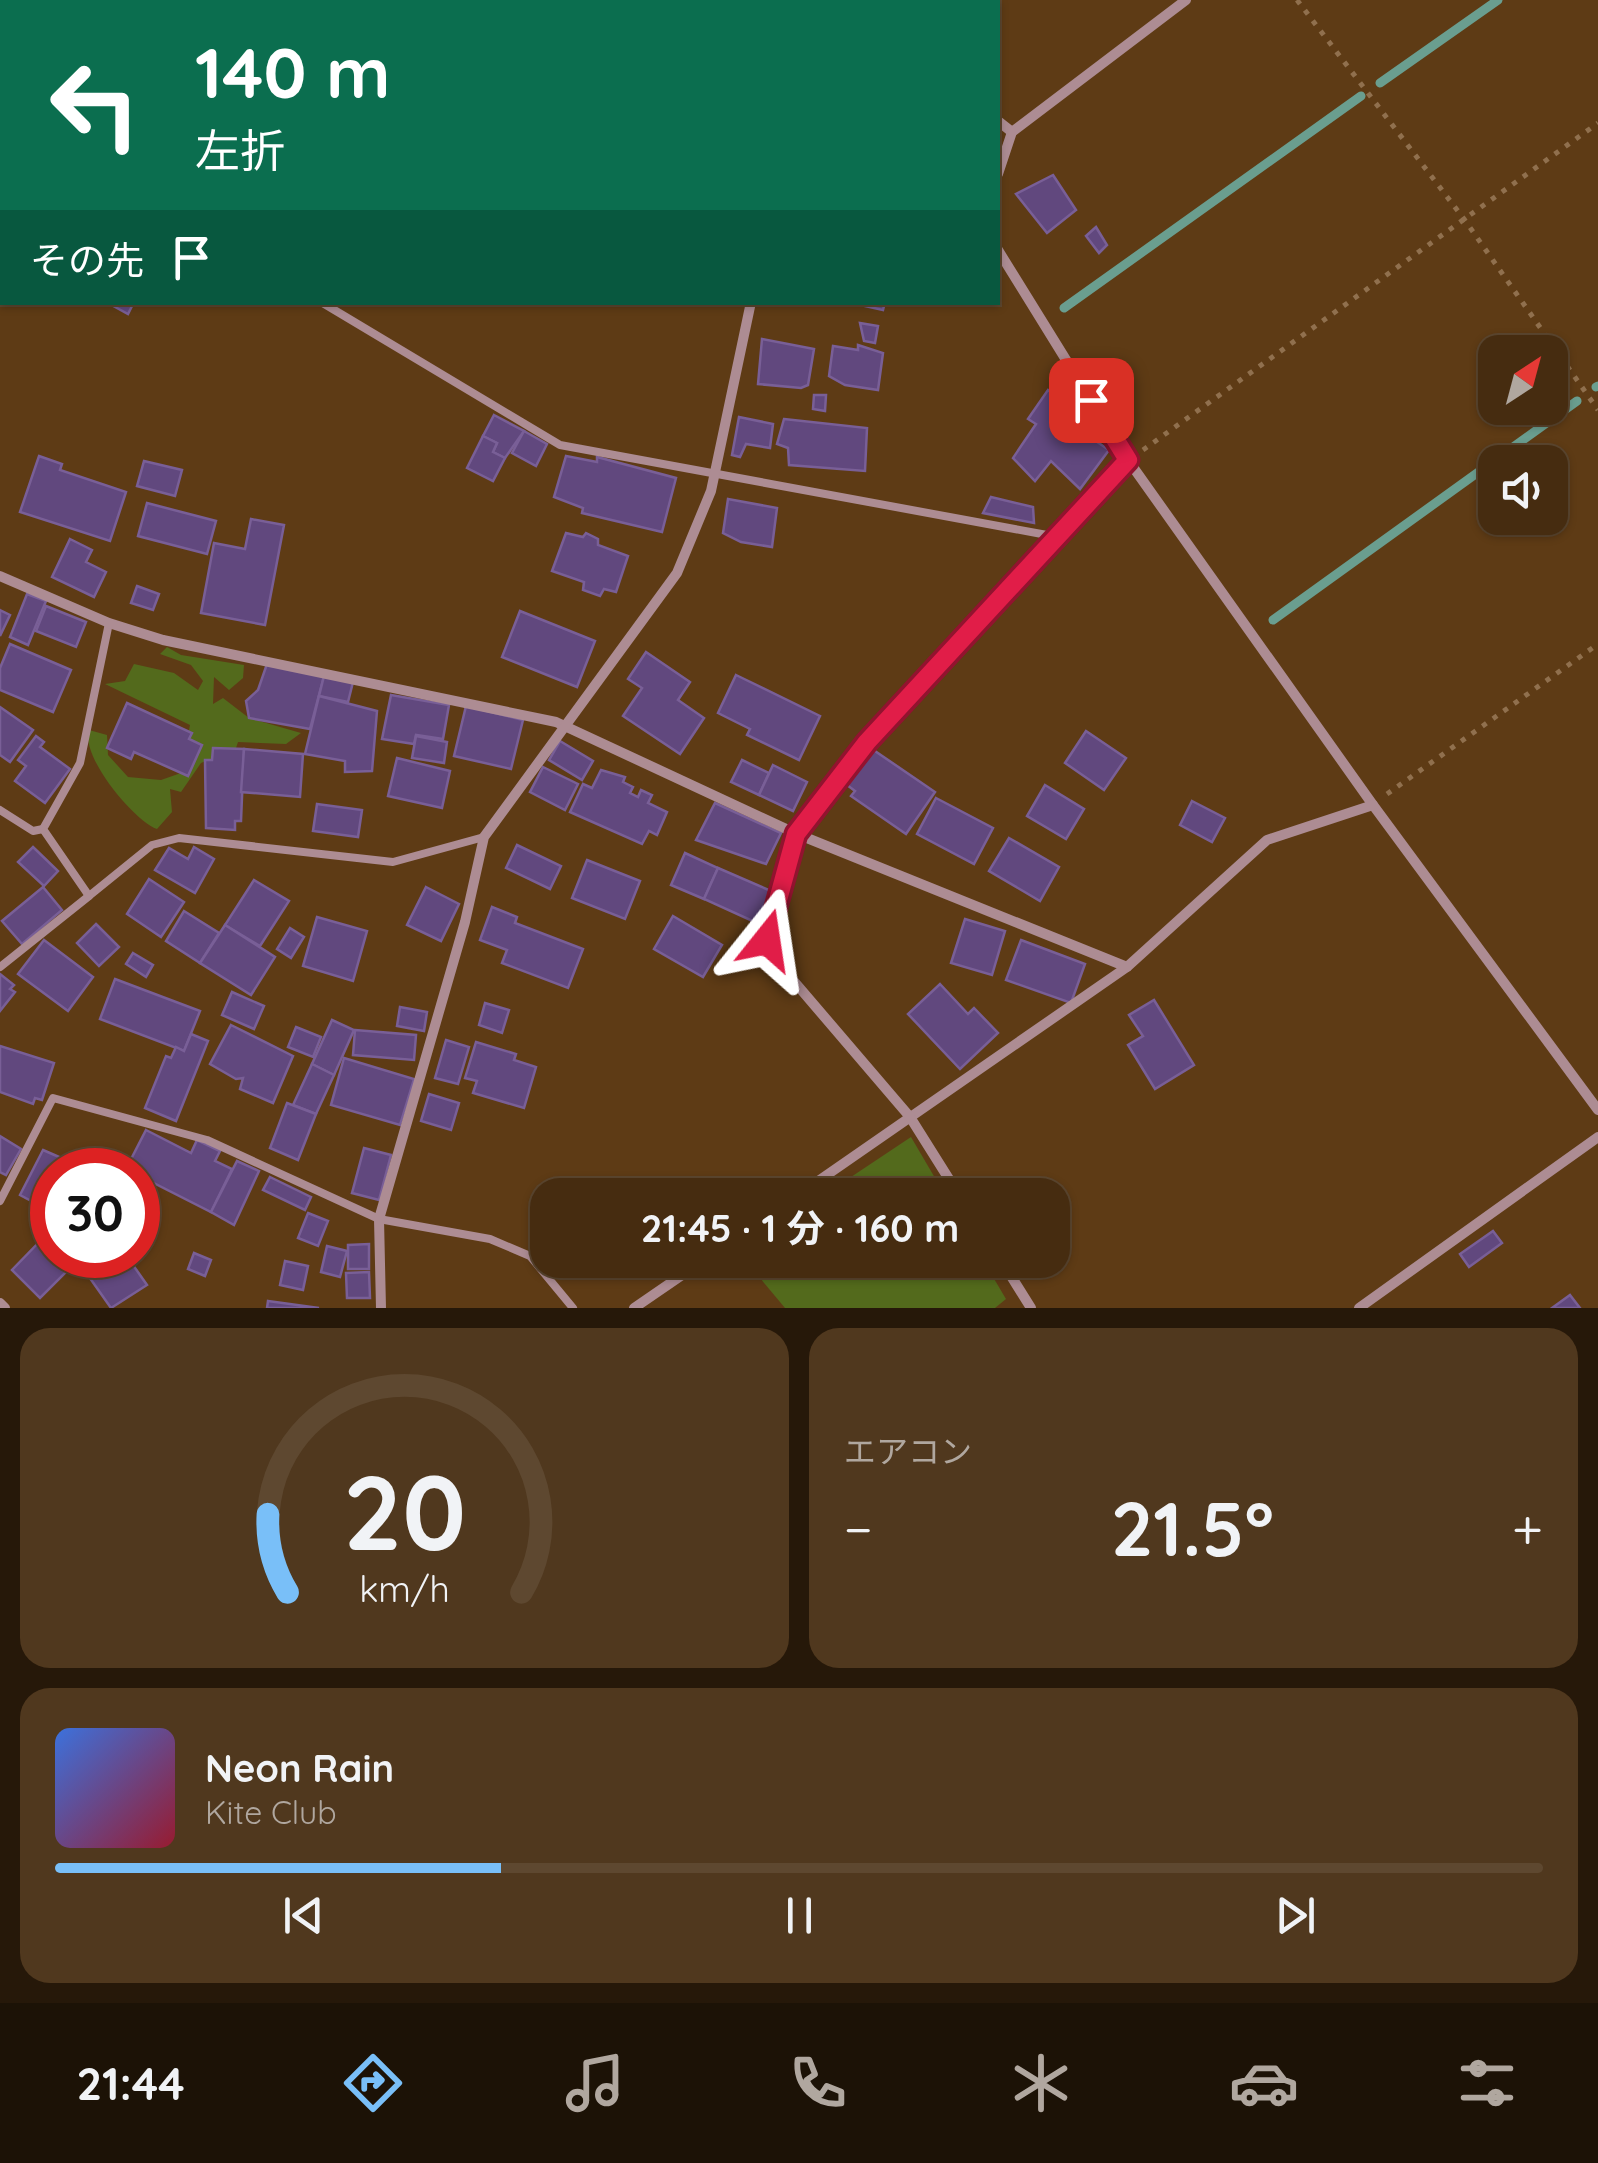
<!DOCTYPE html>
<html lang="ja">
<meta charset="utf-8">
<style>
body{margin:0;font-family:Quicksand,"Noto Sans JP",sans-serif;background:#50381e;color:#f1f3f6;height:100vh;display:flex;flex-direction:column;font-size:38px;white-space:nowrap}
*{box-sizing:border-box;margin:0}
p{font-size:32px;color:#b0a79f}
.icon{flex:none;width:55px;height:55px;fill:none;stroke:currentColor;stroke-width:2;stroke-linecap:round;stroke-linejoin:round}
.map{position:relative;height:1308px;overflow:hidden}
.side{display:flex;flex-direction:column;gap:20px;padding:20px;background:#261809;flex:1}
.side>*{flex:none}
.hud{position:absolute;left:0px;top:0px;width:1000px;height:305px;box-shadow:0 2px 8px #0004,0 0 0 2px #5e4830;background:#0b6e4f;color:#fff;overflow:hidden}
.needle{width:65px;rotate:36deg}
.buttons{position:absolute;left:1478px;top:335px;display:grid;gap:20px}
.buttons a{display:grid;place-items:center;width:90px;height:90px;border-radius:20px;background:#462c10;box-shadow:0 2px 8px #0004,0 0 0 2px #5e4830;font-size:50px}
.speed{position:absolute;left:30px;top:1148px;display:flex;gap:20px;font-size:50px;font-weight:700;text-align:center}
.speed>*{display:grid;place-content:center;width:130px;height:130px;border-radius:50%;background:#462c10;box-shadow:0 2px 8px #0004,0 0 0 2px #5e4830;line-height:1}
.speed .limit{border:15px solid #d22;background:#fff;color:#111}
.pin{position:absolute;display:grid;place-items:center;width:85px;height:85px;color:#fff;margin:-42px;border-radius:20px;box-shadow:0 5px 15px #0006}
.me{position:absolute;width:110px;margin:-55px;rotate:15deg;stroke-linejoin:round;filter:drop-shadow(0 0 8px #0008)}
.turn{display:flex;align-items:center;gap:35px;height:210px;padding:0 30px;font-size:45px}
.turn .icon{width:130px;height:130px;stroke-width:2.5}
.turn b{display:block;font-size:70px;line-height:85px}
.then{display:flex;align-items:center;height:95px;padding:0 30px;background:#0003;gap:20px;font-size:38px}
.big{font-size:75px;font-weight:700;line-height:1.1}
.side .widget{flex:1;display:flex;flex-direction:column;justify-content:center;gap:15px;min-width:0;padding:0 35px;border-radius:30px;background:#50381e}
.side .dial{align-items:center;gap:0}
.dial svg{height:260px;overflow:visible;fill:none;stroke:#5e4830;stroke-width:7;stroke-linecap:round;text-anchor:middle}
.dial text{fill:#f1f3f6;stroke:none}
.song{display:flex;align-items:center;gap:30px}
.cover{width:120px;height:120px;border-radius:15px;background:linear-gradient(135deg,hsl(220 70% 55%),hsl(350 70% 35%))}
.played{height:10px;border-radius:5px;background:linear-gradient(90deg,#79bff8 30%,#5e4830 30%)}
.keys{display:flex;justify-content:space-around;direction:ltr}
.heat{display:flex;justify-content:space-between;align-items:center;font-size:55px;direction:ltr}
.side .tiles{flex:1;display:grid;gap:20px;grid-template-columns:1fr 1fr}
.widget:last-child{grid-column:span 2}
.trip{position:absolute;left:530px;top:1178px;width:540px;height:100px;border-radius:30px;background:#462c10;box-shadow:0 2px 8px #0004,0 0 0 2px #5e4830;font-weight:700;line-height:100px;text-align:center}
.tab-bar{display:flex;height:160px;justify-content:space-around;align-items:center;background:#1c1206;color:#b0a79f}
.tab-bar .icon{width:70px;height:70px}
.tab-bar .on{color:#79bff8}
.tab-bar b{font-size:45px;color:#f1f3f6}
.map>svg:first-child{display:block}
.green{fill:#536a1c}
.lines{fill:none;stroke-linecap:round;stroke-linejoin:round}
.stream{stroke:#6a9e8f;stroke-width:9}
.building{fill:#61487e;stroke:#795f97;stroke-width:2.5}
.path{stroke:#90704e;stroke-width:5;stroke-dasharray:5 8;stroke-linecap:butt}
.lane{stroke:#ad8c93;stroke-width:8}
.street{stroke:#ad8c93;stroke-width:10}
.route-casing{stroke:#92132f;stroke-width:25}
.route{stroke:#e11d48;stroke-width:18}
</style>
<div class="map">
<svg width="1598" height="1308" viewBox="0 0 1598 1308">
<rect width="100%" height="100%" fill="#5e3b15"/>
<g class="green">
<path d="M167,647L181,655L244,665L243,678L229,690L214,677L213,704L223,698L249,718L301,733L286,744L238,742L236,748L201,763L181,792L170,789L172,812L157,829C134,821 80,756 89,730L107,735L108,755L128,777L161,780L181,773L190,725L105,684L125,681L134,664L174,673L198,690L203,681L191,665L160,654Z"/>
<polygon points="911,1137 945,1195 824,1195"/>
<polygon points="745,1260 983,1260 1006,1299 995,1308 785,1308"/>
</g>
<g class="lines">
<g class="stream">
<polyline points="1380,83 1498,0"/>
<polyline points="1064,308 1361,96"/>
<polyline points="1596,387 1598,386"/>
<polyline points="1273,620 1577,401"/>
</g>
</g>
<g class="building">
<polygon points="0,51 2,52 2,92 0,92"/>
<polygon points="1053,175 1076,210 1047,233 1016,194"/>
<polygon points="1096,227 1107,245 1099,253 1086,236"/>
<polygon points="106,302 134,302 128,314"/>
<polygon points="847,302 885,302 883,310"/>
<polygon points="860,323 878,326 875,343 864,341"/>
<polygon points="762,339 814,349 808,385 801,388 758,384"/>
<polygon points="858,345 883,353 878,390 845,385 829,376 833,346 858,350"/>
<polygon points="1048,390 1089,422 1084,433 1109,450 1080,489 1051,461 1035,481 1013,458 1036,424 1028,419"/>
<polygon points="814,395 826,395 825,411 813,409"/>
<polygon points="494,415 524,431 505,458 493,452 497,443 483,436"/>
<polygon points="739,417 773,424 770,448 746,444 740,457 732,455"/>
<polygon points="784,419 867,428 865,471 789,465 788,448 777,444"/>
<polygon points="524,431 547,444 536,466 512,453"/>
<polygon points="483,436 497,443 493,452 505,458 493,481 467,468"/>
<polygon points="39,456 62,464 60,470 126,492 110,541 20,512"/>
<polygon points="566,456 597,462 597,457 676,478 662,532 582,513 583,508 554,497"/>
<polygon points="144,461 182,470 175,496 137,486"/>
<polygon points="991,497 1033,507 1034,523 983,513"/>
<polygon points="728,499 777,508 772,547 741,542 723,533"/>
<polygon points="147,503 216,521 207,554 138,536"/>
<polygon points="251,519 284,525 265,625 201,613 214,543 245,549"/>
<polygon points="566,533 583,537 586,533 598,539 598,545 628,556 616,592 604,589 600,596 583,590 584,582 552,571"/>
<polygon points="70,539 92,550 86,562 106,572 94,597 52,577"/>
<polygon points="137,586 159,594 153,610 131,603"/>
<polygon points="27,594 46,601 28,645 10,637"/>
<polygon points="46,606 86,622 76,647 36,631"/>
<polygon points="0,610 10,615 0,636"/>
<polygon points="520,611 595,641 577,687 502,657"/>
<polygon points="10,644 71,670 53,712 0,690 0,668"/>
<polygon points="646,652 690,682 678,700 704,718 680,754 623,716 642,688 628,679"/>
<polygon points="268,661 324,676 310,729 249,718 246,701 258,690"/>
<polygon points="736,675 820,716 799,760 747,735 750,729 718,713"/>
<polygon points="324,676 353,682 348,702 319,696"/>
<polygon points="391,695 449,705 443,739 416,735 414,744 382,739"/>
<polygon points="319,696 377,711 372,771 345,772 345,761 305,754"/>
<polygon points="127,703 192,733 189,739 202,745 188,776 134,752 131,759 107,748"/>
<polygon points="466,706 523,720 511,769 454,756"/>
<polygon points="0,707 33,730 10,762 0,755"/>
<polygon points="1086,731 1126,758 1104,790 1065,763"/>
<polygon points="36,736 44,742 40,747 70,769 45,803 15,781 26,766 18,760"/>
<polygon points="416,736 447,742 444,763 412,758"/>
<polygon points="560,741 593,761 582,780 549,760"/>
<polygon points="213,748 244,749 241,821 235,821 235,830 206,828 205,760 212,760"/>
<polygon points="244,749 303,754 300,797 241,792"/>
<polygon points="872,749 935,792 906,834 851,796 855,791 847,785"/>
<polygon points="397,758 450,771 442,808 388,796"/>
<polygon points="742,760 769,773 759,795 731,782"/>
<polygon points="773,765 807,782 793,811 759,795"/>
<polygon points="543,767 578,784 565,810 530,792"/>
<polygon points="601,770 625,777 623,782 633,787 630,793 638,797 641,790 652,795 648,803 667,812 657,835 649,831 642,844 570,812 583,784 592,788"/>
<polygon points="1045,785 1084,809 1066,839 1027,816"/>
<polygon points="936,798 993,828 974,864 917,834"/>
<polygon points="1192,801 1225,818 1212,842 1180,825"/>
<polygon points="715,803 781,833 766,864 696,840"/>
<polygon points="317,804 362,810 358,837 313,831"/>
<polygon points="1009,838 1059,867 1040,901 989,871"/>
<polygon points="517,845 561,866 550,889 506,868"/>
<polygon points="33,847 58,871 44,886 18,862"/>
<polygon points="194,847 214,859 195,893 155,870 169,848 188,859"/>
<polygon points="685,853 718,868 704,899 671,885"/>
<polygon points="587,860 640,881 625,919 572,898"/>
<polygon points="718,868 771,891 757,923 704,899"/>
<polygon points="149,879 184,902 161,937 127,914"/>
<polygon points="254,880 289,901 260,946 225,925"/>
<polygon points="43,887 62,910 22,944 2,921"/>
<polygon points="426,887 459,904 441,941 407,925"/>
<polygon points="492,907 517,917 515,923 583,949 568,988 502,963 507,950 480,940"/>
<polygon points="184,911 219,933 200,963 166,941"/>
<polygon points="673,916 722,945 703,977 654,949"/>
<polygon points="317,917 367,931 353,981 303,966"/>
<polygon points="965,919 1005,931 992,975 951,963"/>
<polygon points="96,924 119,947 99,966 77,943"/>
<polygon points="225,925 275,957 251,995 200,963"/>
<polygon points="290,928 304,937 291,958 277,949"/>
<polygon points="44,940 93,977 68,1011 18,974"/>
<polygon points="1021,940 1085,964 1071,1003 1006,980"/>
<polygon points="133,953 153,965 146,977 126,964"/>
<polygon points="0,974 14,985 10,989 15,992 0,1011"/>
<polygon points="115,979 200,1011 184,1051 100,1019"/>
<polygon points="940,984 968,1014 974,1008 998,1033 960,1069 908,1014"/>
<polygon points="232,992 264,1006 254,1029 222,1015"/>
<polygon points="1154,1000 1194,1065 1155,1089 1128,1045 1143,1036 1129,1015"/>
<polygon points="485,1003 509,1010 502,1033 479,1025"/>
<polygon points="400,1007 427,1012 424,1031 397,1026"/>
<polygon points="332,1020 354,1030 334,1075 312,1064"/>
<polygon points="231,1025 293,1056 273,1103 240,1089 243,1078 236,1079 210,1064"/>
<polygon points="296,1027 321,1037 313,1057 288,1047"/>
<polygon points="355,1030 416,1035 414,1060 353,1055"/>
<polygon points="191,1034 208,1041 176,1121 145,1108 166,1056 171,1058 176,1047 184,1051"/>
<polygon points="446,1040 469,1047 458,1084 435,1078"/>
<polygon points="476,1042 516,1054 514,1060 536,1067 524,1108 473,1093 477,1081 465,1078"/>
<polygon points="0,1046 54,1063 42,1100 35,1098 33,1104 0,1092"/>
<polygon points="344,1058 414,1079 400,1125 331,1105"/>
<polygon points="312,1064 334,1075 316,1114 293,1105"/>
<polygon points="429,1094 459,1103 451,1130 421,1121"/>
<polygon points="287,1103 316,1114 298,1160 270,1148"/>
<polygon points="146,1130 191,1153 197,1140 220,1151 215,1161 232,1169 211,1212 138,1175 138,1170 126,1169"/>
<polygon points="0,1136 21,1149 6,1175 0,1172"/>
<polygon points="364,1148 391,1155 379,1200 352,1193"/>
<polygon points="43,1150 89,1170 52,1170 52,1205 42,1199 39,1205 20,1195"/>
<polygon points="237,1161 259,1171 234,1225 211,1212"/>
<polygon points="270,1177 311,1197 305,1210 263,1190"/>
<polygon points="308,1213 328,1221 318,1246 298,1238"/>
<polygon points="1493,1231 1502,1243 1469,1267 1460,1254"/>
<polygon points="44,1237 49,1243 52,1239 52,1255 69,1255 76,1262 40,1298 12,1270"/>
<polygon points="369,1244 369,1269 348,1269 348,1245"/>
<polygon points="327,1246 347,1251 340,1277 321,1272"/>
<polygon points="194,1253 211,1260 205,1276 188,1269"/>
<polygon points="92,1255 126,1255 147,1285 111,1308 80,1264"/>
<polygon points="285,1261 308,1266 303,1290 280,1285"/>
<polygon points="369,1272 370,1298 347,1298 346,1273"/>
<polygon points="1570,1295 1580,1308 1552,1308"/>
<polygon points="268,1301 319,1308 267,1308"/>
</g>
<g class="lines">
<g class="path">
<polyline points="1297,0 1464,219 1598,410"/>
<polyline points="397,2 397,0"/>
<polyline points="1143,450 1598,123"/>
<polyline points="1387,794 1598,644"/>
</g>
<g class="lane">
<polyline points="321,302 560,445 1058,537"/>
<polyline points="109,623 80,763 43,829 89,896 152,845 179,838 393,862 484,837"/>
<polyline points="0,810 33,831 43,829"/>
<polyline points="0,967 89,896"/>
<polyline points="0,1201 53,1098 207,1140 379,1219 490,1239 530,1256 573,1308"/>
</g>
<g class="street">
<polyline points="730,0 738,2"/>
<polyline points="835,2 836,0"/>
<polyline points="998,121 1012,132"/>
<polyline points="998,174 1012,132 1186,0"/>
<polyline points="0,184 2,185"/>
<polyline points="998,250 1128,460 1373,805 1598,1110"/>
<polyline points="0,576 109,623 163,640 556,722 797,834 1127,967"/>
<polyline points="798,1195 1127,967 1267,840 1373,805"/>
<polyline points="959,1195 910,1117 786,972 767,940 797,834 867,743 1128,460"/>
<polyline points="1001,1260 1031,1308"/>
<polyline points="0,1303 5,1308"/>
<polyline points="381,1308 379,1219 465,922 484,837 677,573 711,491 751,302"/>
<polyline points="634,1308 704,1260"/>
<polyline points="1359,1308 1598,1137"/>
</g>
</g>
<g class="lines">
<defs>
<polyline id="route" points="767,940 796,834 867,742 1128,460 1091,400"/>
</defs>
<use href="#route" class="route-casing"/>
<use href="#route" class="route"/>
</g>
</svg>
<div class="buttons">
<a><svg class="needle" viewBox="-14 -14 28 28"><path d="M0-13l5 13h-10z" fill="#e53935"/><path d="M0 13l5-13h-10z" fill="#b0a79f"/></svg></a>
<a><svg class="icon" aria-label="sound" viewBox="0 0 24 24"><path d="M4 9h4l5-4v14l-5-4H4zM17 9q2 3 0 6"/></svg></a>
</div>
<div class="speed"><div class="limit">30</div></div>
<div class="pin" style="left:1091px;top:400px;background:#d93025"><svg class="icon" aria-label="arrive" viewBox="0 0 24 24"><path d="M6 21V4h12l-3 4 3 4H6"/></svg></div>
<svg class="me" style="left:767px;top:940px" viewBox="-20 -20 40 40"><path d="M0-17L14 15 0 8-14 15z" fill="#e11d48" stroke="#fff" stroke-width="4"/></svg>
<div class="trip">21:45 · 1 分 · 160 m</div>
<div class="hud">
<div class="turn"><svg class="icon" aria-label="left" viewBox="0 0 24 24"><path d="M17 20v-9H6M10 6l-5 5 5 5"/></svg><div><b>140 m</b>左折</div></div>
<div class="then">その先<svg class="icon" aria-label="arrive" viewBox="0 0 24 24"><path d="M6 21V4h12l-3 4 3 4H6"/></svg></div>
</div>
</div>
<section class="side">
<div class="tiles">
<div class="widget dial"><svg viewBox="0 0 100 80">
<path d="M14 69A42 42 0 1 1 86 69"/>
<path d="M14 69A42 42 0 0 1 8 45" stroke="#79bff8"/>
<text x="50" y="56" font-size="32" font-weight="700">20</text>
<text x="50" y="72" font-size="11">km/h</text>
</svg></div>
<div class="widget"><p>エアコン</p>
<div class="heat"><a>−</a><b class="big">21.5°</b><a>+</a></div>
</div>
<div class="widget">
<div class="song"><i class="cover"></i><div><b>Neon Rain</b><p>Kite Club</p></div></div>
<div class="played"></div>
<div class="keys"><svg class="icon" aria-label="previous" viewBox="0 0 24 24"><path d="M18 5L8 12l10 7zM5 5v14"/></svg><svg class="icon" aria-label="pause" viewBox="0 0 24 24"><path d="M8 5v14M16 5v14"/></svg><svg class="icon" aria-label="next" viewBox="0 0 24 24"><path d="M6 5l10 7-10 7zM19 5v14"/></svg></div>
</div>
</div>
</section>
<nav class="tab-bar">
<b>21:44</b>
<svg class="icon on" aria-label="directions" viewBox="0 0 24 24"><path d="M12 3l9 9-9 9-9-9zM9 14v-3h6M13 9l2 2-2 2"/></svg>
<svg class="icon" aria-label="music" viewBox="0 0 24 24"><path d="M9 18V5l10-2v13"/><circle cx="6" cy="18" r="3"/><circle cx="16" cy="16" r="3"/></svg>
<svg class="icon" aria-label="phone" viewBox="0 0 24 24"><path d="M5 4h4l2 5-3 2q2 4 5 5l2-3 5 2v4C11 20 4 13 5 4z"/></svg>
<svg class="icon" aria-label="climate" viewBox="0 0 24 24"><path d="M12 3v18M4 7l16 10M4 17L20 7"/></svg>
<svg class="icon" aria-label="car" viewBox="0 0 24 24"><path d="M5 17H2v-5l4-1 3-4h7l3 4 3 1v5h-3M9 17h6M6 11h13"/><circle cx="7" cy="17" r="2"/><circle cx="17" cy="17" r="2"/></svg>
<svg class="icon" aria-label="filters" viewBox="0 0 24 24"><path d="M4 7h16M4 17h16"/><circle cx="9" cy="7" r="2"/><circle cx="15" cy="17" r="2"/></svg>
</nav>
